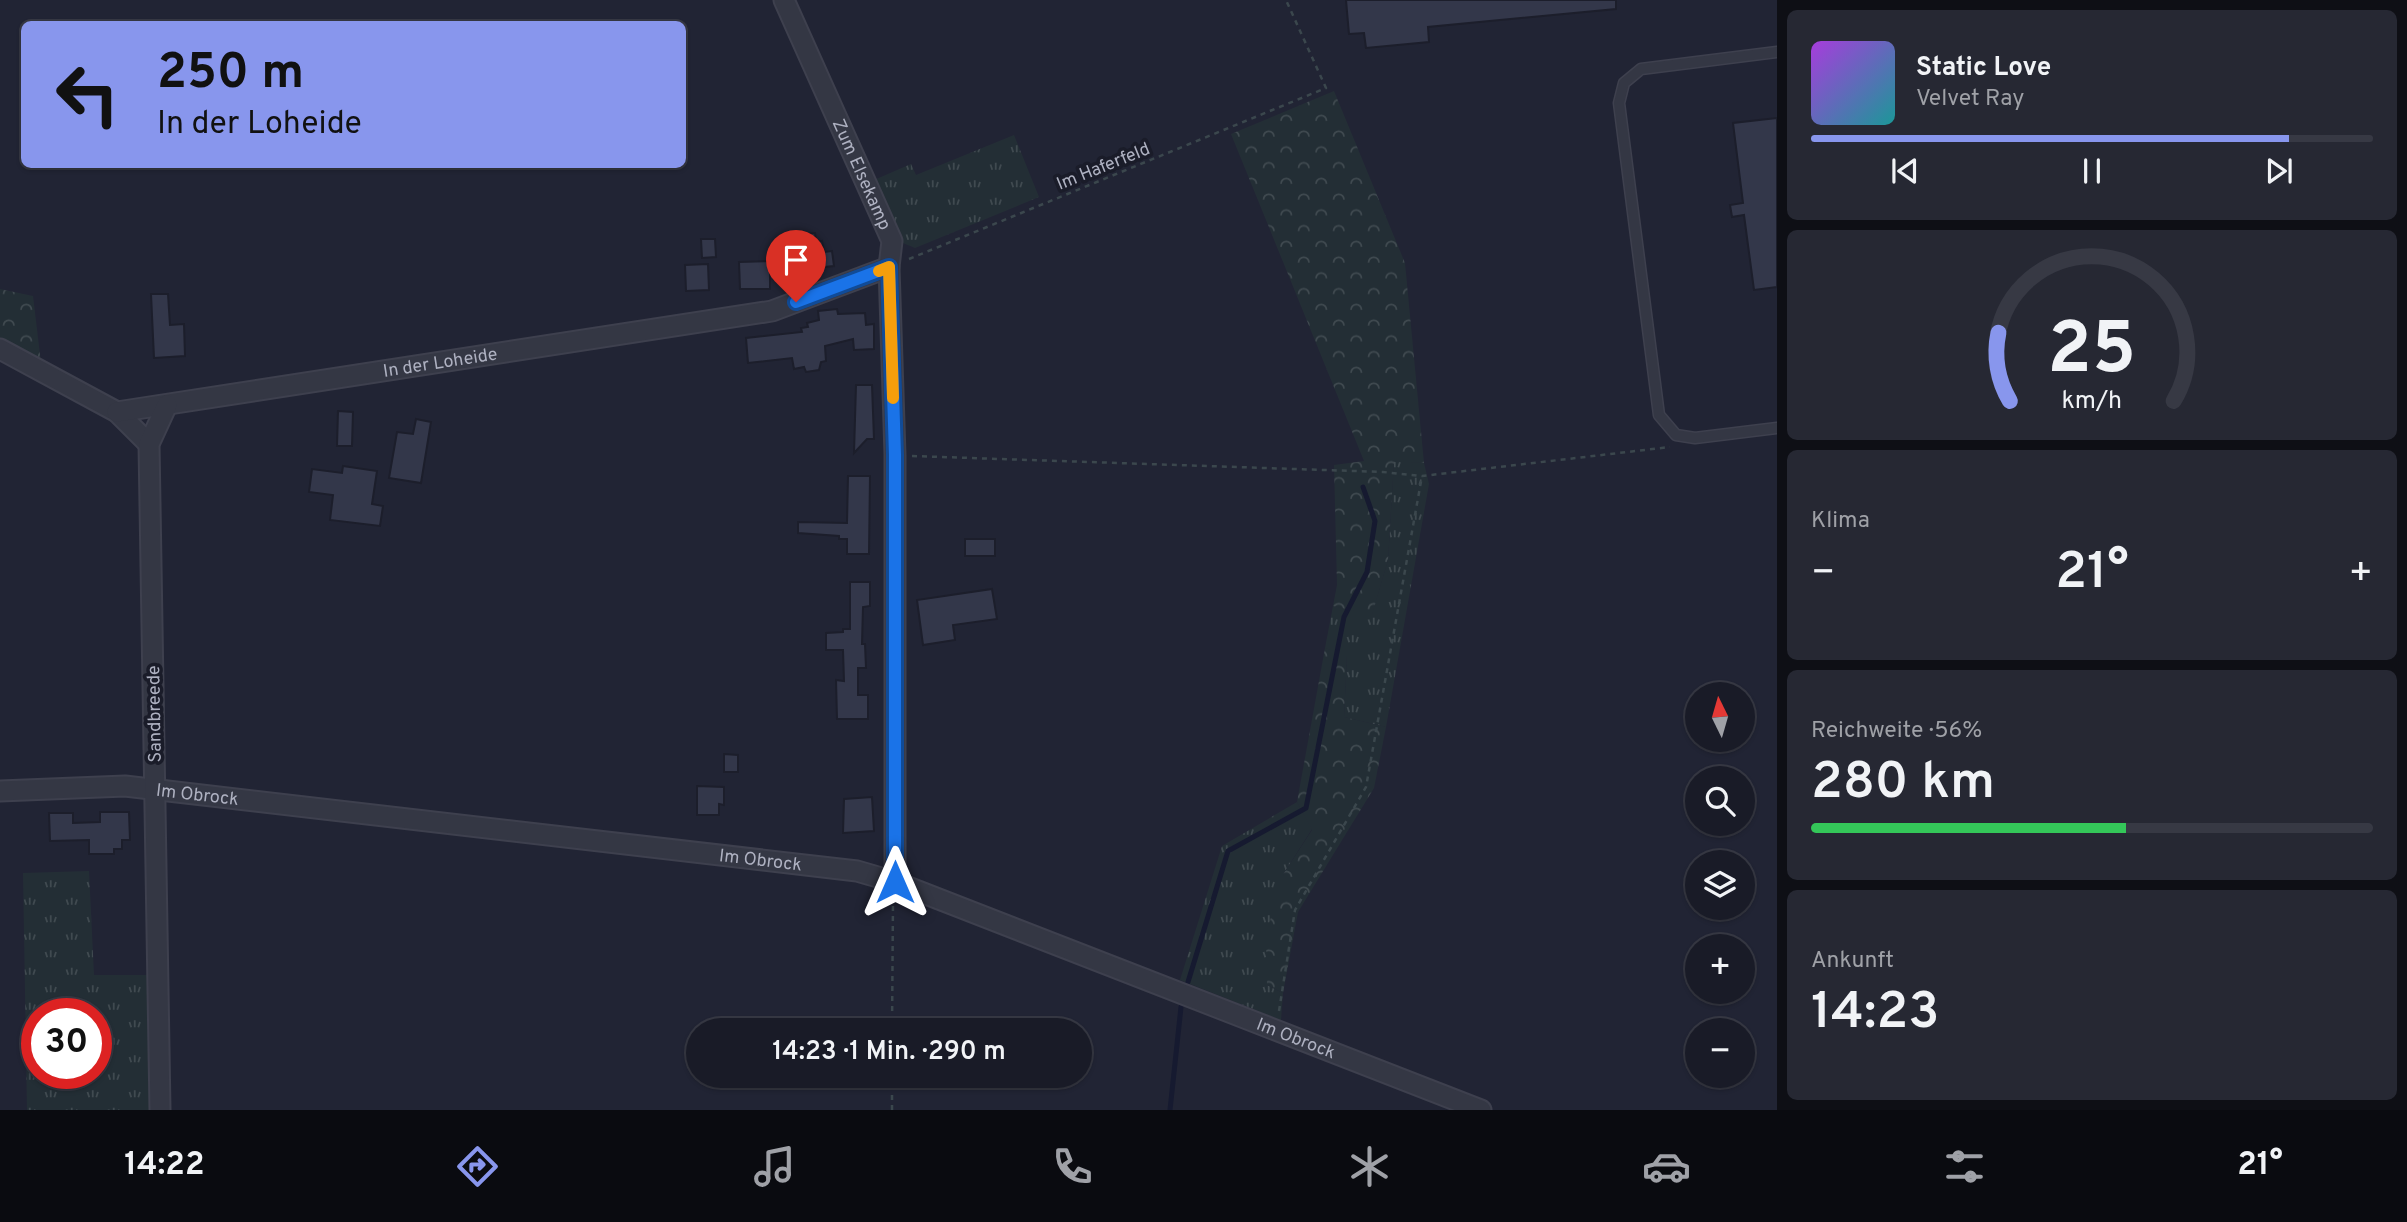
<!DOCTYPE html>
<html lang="de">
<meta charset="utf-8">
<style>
body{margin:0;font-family:Overpass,sans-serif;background:#262833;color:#f1f3f6;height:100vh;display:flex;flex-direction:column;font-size:26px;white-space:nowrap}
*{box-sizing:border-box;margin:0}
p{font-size:23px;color:#9fa1a7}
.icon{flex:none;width:38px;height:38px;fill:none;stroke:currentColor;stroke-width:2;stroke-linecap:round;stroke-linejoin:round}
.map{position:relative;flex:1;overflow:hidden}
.drawer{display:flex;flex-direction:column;gap:10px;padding:10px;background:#0e0f15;width:630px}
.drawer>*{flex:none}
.guide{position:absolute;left:21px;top:21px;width:665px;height:147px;border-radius:10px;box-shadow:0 2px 5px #0004,0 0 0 2px #373944;background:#8896ed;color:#111;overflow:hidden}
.needle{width:46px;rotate:355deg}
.buttons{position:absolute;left:1685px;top:682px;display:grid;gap:14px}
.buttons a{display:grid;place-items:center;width:70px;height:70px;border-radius:50%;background:#191b27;box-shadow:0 2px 5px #0004,0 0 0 2px #373944;font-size:35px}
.speed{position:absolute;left:21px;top:998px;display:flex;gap:14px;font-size:35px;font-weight:700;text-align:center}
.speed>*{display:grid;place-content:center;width:91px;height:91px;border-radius:50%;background:#191b27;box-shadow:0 2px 5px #0004,0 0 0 2px #373944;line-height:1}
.speed .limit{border:10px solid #d22;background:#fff;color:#111}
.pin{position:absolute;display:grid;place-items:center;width:60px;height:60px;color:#fff;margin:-72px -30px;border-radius:50% 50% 50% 0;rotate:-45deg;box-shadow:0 0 7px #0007}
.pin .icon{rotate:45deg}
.me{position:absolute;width:77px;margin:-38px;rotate:0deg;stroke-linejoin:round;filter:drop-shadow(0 0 5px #0008)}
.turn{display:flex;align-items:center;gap:24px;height:147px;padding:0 21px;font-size:32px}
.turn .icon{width:91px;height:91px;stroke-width:2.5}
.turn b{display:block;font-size:49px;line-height:60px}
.big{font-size:52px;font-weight:600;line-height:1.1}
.drawer .tile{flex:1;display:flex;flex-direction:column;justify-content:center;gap:10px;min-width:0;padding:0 24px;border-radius:10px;background:#262833}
.drawer .dial{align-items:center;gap:0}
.dial svg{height:182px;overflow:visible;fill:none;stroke:#373944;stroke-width:7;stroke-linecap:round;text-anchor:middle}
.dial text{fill:#f1f3f6;stroke:none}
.song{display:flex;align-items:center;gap:21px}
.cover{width:84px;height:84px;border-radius:10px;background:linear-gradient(135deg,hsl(280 70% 55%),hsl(180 70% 35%))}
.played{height:7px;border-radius:4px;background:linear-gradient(90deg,#8896ed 85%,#373944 85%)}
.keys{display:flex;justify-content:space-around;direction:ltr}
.heat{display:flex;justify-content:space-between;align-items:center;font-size:38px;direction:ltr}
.charge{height:10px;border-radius:5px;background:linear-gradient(90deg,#34c759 56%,#373944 0)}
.trip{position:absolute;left:686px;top:1018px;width:406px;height:70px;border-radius:35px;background:#191b27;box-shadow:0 2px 5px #0004,0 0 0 2px #373944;font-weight:600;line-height:70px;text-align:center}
.tab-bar{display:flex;height:112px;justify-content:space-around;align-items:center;background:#0a0b10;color:#9fa1a7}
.tab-bar .icon{width:49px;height:49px}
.tab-bar .current{color:#8896ed}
.tab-bar b{font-size:32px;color:#f1f3f6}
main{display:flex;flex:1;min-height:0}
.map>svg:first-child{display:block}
.grass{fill:url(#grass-tufts);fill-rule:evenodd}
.forest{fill:url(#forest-crowns)}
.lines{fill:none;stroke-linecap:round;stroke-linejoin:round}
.stream{stroke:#161a30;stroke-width:5}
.building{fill:#33374a;stroke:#1c1e2b;stroke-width:2}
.service-casing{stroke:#3e404e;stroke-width:13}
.minor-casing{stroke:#3e404e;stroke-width:23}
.path{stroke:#3b474d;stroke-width:2.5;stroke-dasharray:5 5;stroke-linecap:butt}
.service{stroke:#343744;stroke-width:10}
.minor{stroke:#343744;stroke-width:19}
.route-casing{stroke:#114b97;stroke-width:18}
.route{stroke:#1a73e8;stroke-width:12}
.slow{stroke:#f59e0b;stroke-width:12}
.labels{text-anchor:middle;stroke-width:7;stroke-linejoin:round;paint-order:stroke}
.street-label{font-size:18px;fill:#aeb1c1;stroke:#1a1c29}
</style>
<main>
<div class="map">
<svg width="1777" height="1110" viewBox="0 0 1777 1110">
<defs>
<pattern id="grass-tufts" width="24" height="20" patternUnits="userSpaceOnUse" patternTransform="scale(1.75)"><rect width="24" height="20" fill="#232e35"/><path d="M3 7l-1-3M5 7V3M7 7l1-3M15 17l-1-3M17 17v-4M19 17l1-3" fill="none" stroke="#404a50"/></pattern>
<pattern id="forest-crowns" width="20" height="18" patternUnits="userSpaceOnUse" patternTransform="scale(1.75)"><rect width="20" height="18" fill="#232e35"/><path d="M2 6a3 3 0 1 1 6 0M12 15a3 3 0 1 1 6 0" fill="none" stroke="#404a50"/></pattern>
</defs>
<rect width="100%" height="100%" fill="#212434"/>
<g class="grass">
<polygon points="1014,135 1039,197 915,248 903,243 874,180 911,164 916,175"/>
<polygon points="1394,461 1424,463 1429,484 1386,727 1344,717 1347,656 1325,648 1333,606 1372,614 1388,560"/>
<polygon points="1297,802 1312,829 1284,873 1267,985 1283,993 1281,1020 1180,980 1222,846"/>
<path d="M89,871L94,975H153L155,1110H27L23,873ZM37,1013H96V1073H37Z"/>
</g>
<g class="forest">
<polygon points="1334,91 1405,263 1424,463 1394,462 1388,560 1372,615 1333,606 1337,585 1334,465 1364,461 1231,134"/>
<polygon points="0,289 33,296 41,363 0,338"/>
<polygon points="1325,648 1347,655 1344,717 1386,727 1374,788 1298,912 1283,993 1267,985 1266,934 1284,873 1312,830 1297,802"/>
</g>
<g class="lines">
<g class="stream">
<polyline points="1188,982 1228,851 1306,808 1344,617 1367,572 1375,521 1363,487"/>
<polyline points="1170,1110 1181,1007"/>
</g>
</g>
<g class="building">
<polygon points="1346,0 1616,0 1616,9 1428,27 1429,42 1366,48 1364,33 1349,34"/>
<polygon points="1777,118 1777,287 1754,290 1744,215 1732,217 1730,205 1743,203 1733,123"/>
<polygon points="815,233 816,242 822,241 824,252 832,251 834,266 796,270 795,260 779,261 777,244 794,241 794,235"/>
<polygon points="701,239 715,239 716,257 702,258"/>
<polygon points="770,261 770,289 740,289 739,262"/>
<polygon points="708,264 709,290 686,291 685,265"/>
<polygon points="151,294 168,294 170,325 184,324 185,356 154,358"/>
<polygon points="837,309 838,314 865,313 866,325 874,324 874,349 854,350 853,339 825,346 826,361 821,362 819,370 806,372 804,367 794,369 792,358 748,363 746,338 802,332 801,328 808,327 807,323 819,320 818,311"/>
<polygon points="856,385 872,385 874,439 867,439 854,453"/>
<polygon points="338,411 353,412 352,446 337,446"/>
<polygon points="416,419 431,422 421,483 389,478 397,432 413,434"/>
<polygon points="343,466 377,471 372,504 383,506 380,526 330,520 333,495 309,492 312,469 342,473"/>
<polygon points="848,476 870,476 869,554 847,554 847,539 839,539 839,536 798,533 798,522 847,523"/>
<rect x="965" y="539" width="30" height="17"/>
<polygon points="850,582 870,582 870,606 863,607 862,644 865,644 866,668 858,668 858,695 868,695 868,719 837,719 836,680 844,681 843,650 826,650 826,633 843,632 843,629 850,629"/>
<polygon points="992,589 997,619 953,625 955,640 923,645 917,600"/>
<polygon points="724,754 738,755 738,772 724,772"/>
<polygon points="697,786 724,787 724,805 719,804 719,815 697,815"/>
<polygon points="872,797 874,831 843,833 844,799"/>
<polygon points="100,812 129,812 130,840 122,840 122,849 114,849 114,854 89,854 89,840 50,841 49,813 73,813 73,823 100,822"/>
</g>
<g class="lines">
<defs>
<polyline id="service" points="1777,52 1641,69 1624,83 1619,103 1659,415 1676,435 1695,438 1777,428"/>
<g id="minor">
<path id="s1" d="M784,0L892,241L889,267L895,455V882"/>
<polyline points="0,349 117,412 149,444"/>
<path id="s2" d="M117,412L772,311L889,267"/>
<path id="s3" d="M0,791L125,786L857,871L895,882L1481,1110"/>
<polyline points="160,1110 149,444 167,405"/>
</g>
</defs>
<use href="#service" class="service-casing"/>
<use href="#minor" class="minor-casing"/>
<g class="path">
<polyline points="909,259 1326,88 1286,0"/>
<polyline points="912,456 1383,472 1422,476 1670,447"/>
<polyline points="1279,1011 1295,910 1366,787 1422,476"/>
<polyline points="892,1031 893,899"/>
<polyline points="892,1110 892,1076"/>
</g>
<use href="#service" class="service"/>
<use href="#minor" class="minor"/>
</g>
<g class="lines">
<defs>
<polyline id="route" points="796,302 889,267 895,455 895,882"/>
</defs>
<use href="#route" class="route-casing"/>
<use href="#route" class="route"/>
<polyline class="slow" points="879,271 889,267 893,398"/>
</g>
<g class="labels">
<g class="street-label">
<text transform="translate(1103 166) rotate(-22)" y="6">Im Haferfeld</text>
<text dy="6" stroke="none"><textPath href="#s1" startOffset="191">Zum Elsekamp</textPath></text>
<text dy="6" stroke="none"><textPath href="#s2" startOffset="327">In der Loheide</textPath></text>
<text transform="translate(154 714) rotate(-91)" y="6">Sandbreede</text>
<text dy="6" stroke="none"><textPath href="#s3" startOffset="198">Im Obrock</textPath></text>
<text dy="6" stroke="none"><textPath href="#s3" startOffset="765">Im Obrock</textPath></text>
<text dy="6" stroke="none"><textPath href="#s3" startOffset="1332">Im Obrock</textPath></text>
</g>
</g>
</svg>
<div class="buttons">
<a><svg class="needle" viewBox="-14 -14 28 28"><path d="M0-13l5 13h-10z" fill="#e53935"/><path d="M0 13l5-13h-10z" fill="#9fa1a7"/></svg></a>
<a><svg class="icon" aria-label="search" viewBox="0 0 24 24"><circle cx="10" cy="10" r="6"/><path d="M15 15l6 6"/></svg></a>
<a><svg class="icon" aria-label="layers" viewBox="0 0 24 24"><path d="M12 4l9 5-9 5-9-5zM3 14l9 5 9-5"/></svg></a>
<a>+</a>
<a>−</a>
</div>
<div class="speed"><div class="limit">30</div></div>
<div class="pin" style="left:796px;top:302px;background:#d93025"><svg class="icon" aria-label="arrive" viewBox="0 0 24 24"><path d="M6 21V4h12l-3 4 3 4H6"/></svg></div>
<svg class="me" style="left:895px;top:882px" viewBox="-20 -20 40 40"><path d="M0-17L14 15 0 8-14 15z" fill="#1a73e8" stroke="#fff" stroke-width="4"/></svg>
<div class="trip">14:23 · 1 Min. · 290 m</div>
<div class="guide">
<div class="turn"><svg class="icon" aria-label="left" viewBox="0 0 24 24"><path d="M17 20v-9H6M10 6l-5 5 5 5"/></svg><div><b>250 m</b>In der Loheide</div></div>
</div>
</div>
<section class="drawer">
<div class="tile">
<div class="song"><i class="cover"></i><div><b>Static Love</b><p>Velvet Ray</p></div></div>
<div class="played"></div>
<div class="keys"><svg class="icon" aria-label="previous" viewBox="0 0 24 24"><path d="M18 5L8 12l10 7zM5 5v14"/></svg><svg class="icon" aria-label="pause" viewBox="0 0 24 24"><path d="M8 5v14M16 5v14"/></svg><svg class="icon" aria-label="next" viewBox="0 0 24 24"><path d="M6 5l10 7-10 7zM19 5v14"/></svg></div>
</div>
<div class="tile dial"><svg viewBox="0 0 100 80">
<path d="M14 69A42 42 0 1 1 86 69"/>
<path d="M14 69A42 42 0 0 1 9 39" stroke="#8896ed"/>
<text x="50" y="56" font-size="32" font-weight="700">25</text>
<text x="50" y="72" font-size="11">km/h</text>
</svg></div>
<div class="tile"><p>Klima</p>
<div class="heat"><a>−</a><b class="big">21°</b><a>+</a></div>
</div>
<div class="tile"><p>Reichweite · 56%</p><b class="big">280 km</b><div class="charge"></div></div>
<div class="tile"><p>Ankunft</p><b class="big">14:23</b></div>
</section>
</main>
<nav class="tab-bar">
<b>14:22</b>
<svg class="icon current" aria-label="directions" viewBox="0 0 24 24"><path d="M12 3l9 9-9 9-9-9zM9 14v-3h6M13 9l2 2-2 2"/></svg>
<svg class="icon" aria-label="music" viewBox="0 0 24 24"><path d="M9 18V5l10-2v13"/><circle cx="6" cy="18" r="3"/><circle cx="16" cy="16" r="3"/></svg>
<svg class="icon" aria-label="phone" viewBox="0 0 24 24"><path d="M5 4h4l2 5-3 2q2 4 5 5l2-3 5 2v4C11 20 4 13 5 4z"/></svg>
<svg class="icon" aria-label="climate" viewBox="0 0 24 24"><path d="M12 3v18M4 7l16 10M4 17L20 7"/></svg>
<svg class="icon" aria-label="car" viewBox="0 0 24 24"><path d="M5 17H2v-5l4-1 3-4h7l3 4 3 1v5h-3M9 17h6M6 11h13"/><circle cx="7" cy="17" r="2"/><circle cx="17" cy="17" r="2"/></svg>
<svg class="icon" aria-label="filters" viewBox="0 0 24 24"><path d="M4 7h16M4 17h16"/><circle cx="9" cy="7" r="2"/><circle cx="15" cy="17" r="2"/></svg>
<b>21°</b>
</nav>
